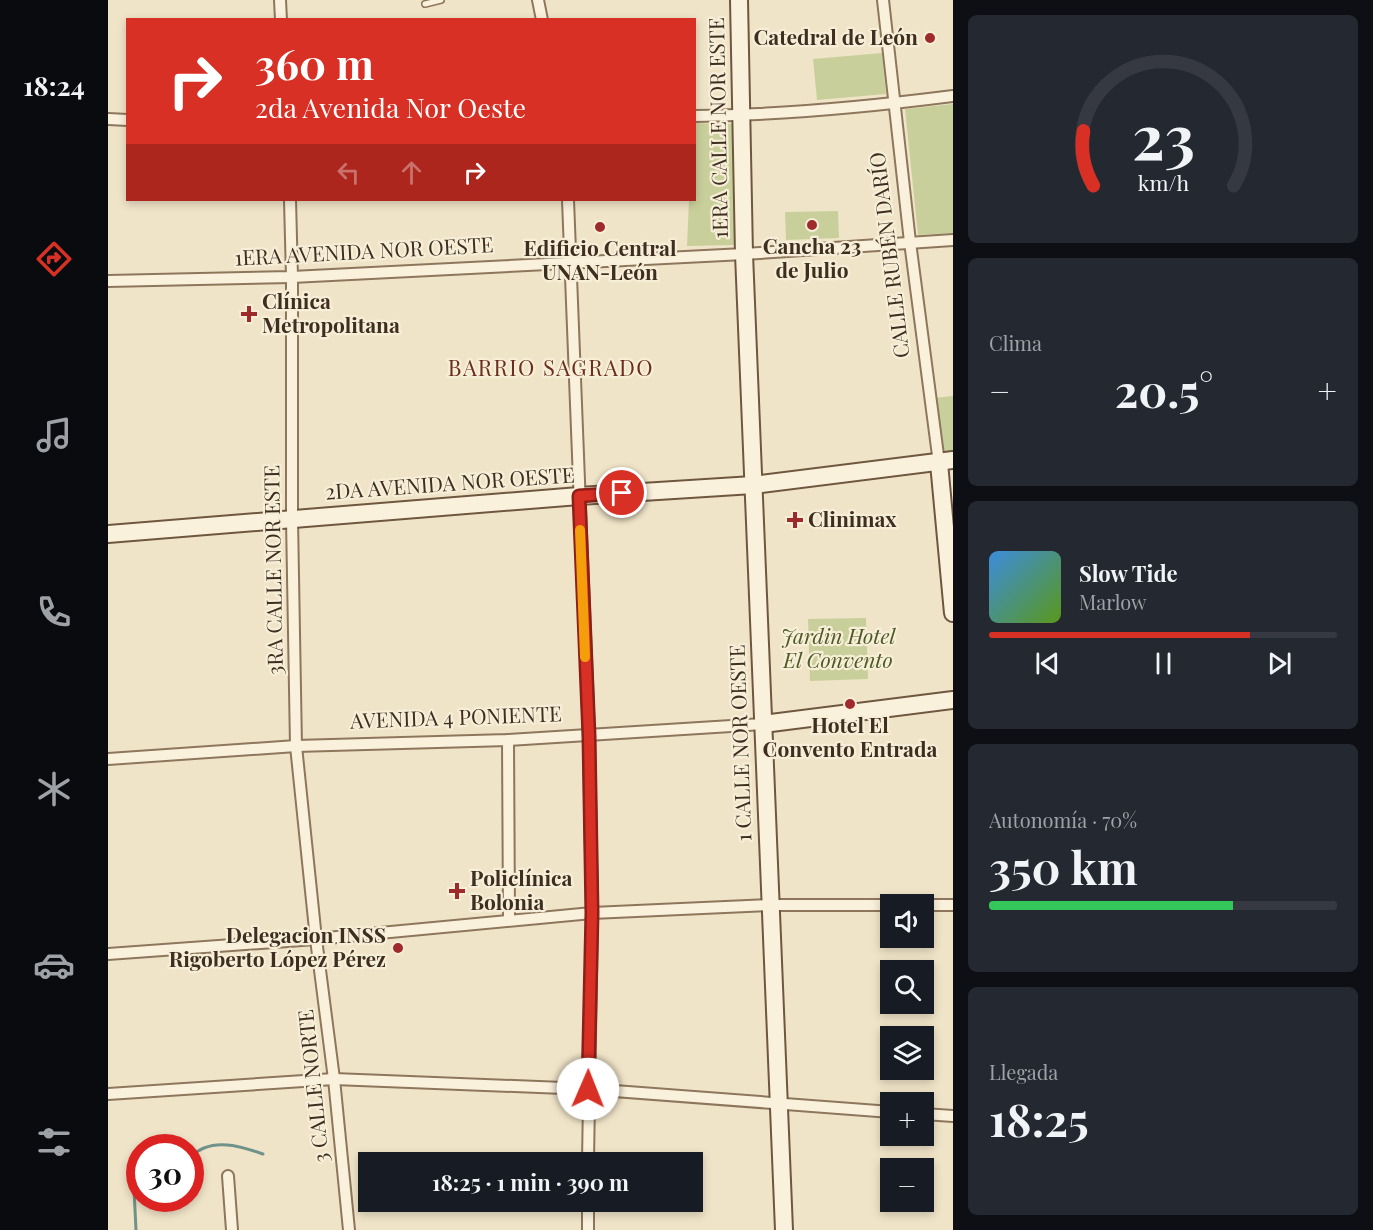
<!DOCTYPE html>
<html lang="es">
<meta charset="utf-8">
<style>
body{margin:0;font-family:"Playfair Display",serif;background:#242831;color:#f1f3f6;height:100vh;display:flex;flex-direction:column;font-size:22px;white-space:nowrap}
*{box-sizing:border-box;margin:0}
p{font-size:20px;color:#9ea1a6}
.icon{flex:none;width:33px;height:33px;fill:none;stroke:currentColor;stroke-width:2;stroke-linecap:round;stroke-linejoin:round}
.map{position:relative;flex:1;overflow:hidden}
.details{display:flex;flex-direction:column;gap:15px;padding:15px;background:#0d0f14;width:420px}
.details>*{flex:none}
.hud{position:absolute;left:18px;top:18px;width:570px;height:183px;border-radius:0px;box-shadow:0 3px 9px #0003;background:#d93025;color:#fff;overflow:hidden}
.fabs{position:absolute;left:772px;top:894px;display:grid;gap:12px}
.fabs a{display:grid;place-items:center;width:54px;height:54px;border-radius:0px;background:#171b24;box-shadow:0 3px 9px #0003;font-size:30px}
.speed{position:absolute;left:18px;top:1134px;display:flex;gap:12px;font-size:30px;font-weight:700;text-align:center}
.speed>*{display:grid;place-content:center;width:78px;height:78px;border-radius:50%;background:#171b24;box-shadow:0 3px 9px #0003;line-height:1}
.speed .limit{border:9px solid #d22;background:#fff;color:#111}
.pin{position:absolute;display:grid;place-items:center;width:51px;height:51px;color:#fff;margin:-26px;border:3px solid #fff;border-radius:50%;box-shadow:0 2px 6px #0007}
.me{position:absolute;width:66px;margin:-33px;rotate:1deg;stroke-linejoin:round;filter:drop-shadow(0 0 4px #0008)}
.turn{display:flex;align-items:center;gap:21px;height:126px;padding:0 30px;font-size:27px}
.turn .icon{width:78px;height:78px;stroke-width:2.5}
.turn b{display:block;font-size:42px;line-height:51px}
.lanes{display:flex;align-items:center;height:57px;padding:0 30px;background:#0003;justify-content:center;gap:30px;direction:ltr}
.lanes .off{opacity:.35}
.big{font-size:45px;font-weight:700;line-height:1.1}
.details .widget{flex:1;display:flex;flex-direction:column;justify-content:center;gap:9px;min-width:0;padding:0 21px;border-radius:9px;background:#242831}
.details .dial{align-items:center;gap:0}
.dial svg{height:156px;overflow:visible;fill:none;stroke:#363941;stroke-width:7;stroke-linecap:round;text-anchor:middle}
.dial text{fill:#f1f3f6;stroke:none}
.song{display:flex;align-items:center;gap:18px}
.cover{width:72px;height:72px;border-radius:9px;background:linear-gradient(135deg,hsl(210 70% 55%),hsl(90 70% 35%))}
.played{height:6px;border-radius:3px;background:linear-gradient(90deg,#d93025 75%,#363941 75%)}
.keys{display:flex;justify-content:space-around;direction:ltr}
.heat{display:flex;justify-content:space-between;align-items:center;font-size:33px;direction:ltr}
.charge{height:9px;border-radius:4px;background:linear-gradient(90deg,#34c759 70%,#363941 0)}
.trip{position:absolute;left:250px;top:1152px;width:345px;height:60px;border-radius:0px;background:#171b24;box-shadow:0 3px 9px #0003;font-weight:700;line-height:60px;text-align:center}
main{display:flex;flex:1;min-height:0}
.dock{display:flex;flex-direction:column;width:108px;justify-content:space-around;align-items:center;background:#090b0e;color:#9ea1a6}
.dock .icon{width:42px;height:42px}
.dock .on{color:#d93025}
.dock b{font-size:27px;color:#f1f3f6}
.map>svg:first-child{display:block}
.green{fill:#c9cf9b}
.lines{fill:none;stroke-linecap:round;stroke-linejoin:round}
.stream{stroke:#6f938a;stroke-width:3}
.lane-casing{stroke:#8d765c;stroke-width:8}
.street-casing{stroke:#8d765c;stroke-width:14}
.secondary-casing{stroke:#6f573f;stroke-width:20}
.lane{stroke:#faf1dc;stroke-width:5}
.street{stroke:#faf1dc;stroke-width:10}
.secondary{stroke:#faf1dc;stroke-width:16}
.route-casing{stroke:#8d1f18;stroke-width:15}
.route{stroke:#d93025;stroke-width:10}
.slow{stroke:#f59e0b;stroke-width:10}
.poi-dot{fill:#9e2a2b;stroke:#f7eed8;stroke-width:2}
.labels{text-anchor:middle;stroke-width:4.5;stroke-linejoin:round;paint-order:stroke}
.poi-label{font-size:21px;font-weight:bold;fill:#3d2e20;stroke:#f7eed8}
.street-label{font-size:21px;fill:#3d2e20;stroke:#f7eed8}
.park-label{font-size:21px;font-style:italic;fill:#4d5a26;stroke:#f7eed8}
.neighbourhood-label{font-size:22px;letter-spacing:1.5px;fill:#6b2e1e;stroke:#f7eed8}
</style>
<main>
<nav class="dock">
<b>18:24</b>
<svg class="icon on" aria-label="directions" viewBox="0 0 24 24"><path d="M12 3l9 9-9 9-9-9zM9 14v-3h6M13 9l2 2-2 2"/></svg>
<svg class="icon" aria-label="music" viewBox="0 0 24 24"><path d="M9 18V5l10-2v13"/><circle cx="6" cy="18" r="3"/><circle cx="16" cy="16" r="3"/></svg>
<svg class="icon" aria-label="phone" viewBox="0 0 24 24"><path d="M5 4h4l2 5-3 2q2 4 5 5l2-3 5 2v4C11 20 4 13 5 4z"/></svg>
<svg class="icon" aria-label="climate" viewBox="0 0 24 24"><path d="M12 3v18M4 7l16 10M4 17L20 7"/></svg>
<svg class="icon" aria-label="car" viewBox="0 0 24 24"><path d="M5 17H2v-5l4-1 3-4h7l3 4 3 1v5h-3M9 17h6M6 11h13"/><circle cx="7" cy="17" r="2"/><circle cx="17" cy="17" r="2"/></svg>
<svg class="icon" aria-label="filters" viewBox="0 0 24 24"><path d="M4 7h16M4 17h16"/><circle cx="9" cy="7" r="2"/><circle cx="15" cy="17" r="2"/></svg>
</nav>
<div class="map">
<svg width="845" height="1230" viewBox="0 0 845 1230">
<rect width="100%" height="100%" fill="#f0e4c8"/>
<g class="green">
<polygon points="774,53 778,94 709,100 705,59"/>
<polygon points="845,104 845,233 810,235 797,109"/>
<polygon points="587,123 626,124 633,242 627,245 579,246 581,200 586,200"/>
<polygon points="730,211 731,238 678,240 677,212"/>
<polygon points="845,396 845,456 829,453 826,398"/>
<polygon points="758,618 760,679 702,681 700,619"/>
</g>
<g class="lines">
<g class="stream">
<path d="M82,1155C88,1153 91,1150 96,1148C115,1140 137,1148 155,1154"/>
<polyline points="28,1230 26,1189 32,1173"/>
</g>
<defs>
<polyline id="lane" points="317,4 333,0"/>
<g id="street">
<polyline points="172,0 173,20"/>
<polyline points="430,0 434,20"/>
<polyline points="775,0 802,242 831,463"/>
<path d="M586,116C673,115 759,107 845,96"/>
<polyline points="0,119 20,120"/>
<polyline points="182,200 184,277 184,519 188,746 208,939 226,1079 241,1230"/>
<polyline points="460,200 481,736 484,913 480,1162"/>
<polyline points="0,281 184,277 636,254 845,240"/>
<polyline points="400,740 401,919"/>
<polyline points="0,759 188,746 400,740 655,724"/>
<polyline points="816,905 845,905"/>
<polyline points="0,954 208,939 484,913 663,905 783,905"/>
<polyline points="0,1094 226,1079 480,1089 783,1112"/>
<polyline points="816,1114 845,1116"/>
<polyline points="120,1176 124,1230"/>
<polyline points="480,1230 480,1202"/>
</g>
<g id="secondary">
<polyline points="631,0 636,254 676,1230"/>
<polyline points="831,463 845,613"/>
<polyline points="0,534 471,496 645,485 845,460"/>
<polyline points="655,724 845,700"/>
</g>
</defs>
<use href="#lane" class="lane-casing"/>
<use href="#street" class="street-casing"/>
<use href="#secondary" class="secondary-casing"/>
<use href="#lane" class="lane"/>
<use href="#street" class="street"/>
<use href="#secondary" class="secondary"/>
</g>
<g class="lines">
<defs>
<polyline id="route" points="480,1089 484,913 481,736 471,496 514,493"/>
</defs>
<use href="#route" class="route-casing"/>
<use href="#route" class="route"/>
<polyline class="slow" points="472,530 477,657"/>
</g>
<g class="poi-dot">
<circle cx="822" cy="38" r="6"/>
<circle cx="704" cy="225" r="6"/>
<circle cx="492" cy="227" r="6"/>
<path d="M138 305h6v6h6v6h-6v6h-6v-6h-6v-6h6z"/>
<path d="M684 511h6v6h6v6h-6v6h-6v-6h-6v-6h6z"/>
<circle cx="742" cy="704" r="6"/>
<path d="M346 882h6v6h6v6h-6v6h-6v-6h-6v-6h6z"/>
<circle cx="290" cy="948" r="6"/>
</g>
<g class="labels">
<g class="poi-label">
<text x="810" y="45" text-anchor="end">Catedral de León</text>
<text x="704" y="254">Cancha 23<tspan x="704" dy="24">de Julio</tspan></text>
<text x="492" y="256">Edificio Central<tspan x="492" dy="24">UNAN-León</tspan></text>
<text x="154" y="309" text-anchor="start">Clínica<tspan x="154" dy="24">Metropolitana</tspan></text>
<text x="700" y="527" text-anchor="start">Clinimax</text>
<text x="742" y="733">Hotel El<tspan x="742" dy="24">Convento Entrada</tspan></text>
<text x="362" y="886" text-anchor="start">Policlínica<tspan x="362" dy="24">Bolonia</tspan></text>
<text x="278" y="943" text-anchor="end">Delegacion INSS<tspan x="278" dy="24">Rigoberto López Pérez</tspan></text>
</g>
<g class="street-label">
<text transform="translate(611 128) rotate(-91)" y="7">1ERA CALLE NOR ESTE</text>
<text transform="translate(256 252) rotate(-3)" y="7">1ERA AVENIDA NOR OESTE</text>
<text transform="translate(782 255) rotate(-97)" y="7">CALLE RUBÉN DARÍO</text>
<text transform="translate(342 484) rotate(-4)" y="7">2DA AVENIDA NOR OESTE</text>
<text transform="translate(166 570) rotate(-91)" y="7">3RA CALLE NOR ESTE</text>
<text transform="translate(348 718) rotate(-2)" y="7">AVENIDA 4 PONIENTE</text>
<text transform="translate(633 743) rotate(-92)" y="7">1 CALLE NOR OESTE</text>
<text transform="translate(206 1086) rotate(-96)" y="7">3 CALLE NORTE</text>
</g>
<g class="park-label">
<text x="730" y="644">Jardin Hotel<tspan x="730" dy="24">El Convento</tspan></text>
</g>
<g class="neighbourhood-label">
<text x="443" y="376">BARRIO SAGRADO</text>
</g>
</g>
</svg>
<div class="fabs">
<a><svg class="icon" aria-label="sound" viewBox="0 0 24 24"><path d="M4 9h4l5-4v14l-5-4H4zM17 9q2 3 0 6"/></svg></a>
<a><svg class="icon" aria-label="search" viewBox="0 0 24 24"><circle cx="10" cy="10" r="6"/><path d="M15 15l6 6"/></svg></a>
<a><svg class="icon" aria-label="layers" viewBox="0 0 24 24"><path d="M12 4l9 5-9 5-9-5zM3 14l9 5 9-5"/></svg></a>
<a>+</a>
<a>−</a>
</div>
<div class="speed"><div class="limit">30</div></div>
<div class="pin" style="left:514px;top:493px;background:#d93025"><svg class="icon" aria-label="arrive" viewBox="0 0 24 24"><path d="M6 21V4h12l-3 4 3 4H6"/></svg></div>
<svg class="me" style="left:480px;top:1089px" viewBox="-20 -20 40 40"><circle r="19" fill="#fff"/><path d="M0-13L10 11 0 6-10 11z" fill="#d93025"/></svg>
<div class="trip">18:25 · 1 min · 390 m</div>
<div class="hud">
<div class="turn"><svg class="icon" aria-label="right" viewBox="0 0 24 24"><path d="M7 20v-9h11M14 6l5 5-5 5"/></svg><div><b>360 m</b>2da Avenida Nor Oeste</div></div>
<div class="lanes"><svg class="icon off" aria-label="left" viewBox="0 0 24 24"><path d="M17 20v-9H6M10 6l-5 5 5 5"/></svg><svg class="icon off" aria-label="ahead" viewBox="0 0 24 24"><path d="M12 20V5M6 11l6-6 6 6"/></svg><svg class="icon" aria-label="right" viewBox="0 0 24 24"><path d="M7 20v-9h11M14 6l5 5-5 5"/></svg></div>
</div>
</div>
<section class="details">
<div class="widget dial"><svg viewBox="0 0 100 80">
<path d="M14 69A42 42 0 1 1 86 69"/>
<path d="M14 69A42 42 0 0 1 9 41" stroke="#d93025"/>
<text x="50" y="56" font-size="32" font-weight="700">23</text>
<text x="50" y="72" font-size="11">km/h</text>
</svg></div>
<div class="widget"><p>Clima</p>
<div class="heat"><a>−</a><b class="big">20.5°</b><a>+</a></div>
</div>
<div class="widget">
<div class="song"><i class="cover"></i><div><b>Slow Tide</b><p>Marlow</p></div></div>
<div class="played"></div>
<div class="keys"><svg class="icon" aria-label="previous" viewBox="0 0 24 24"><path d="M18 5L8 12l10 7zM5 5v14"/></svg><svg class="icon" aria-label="pause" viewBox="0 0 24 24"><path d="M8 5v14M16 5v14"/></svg><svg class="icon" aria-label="next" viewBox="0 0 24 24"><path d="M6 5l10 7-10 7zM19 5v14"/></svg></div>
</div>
<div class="widget"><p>Autonomía · 70%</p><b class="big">350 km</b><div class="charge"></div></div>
<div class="widget"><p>Llegada</p><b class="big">18:25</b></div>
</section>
</main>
